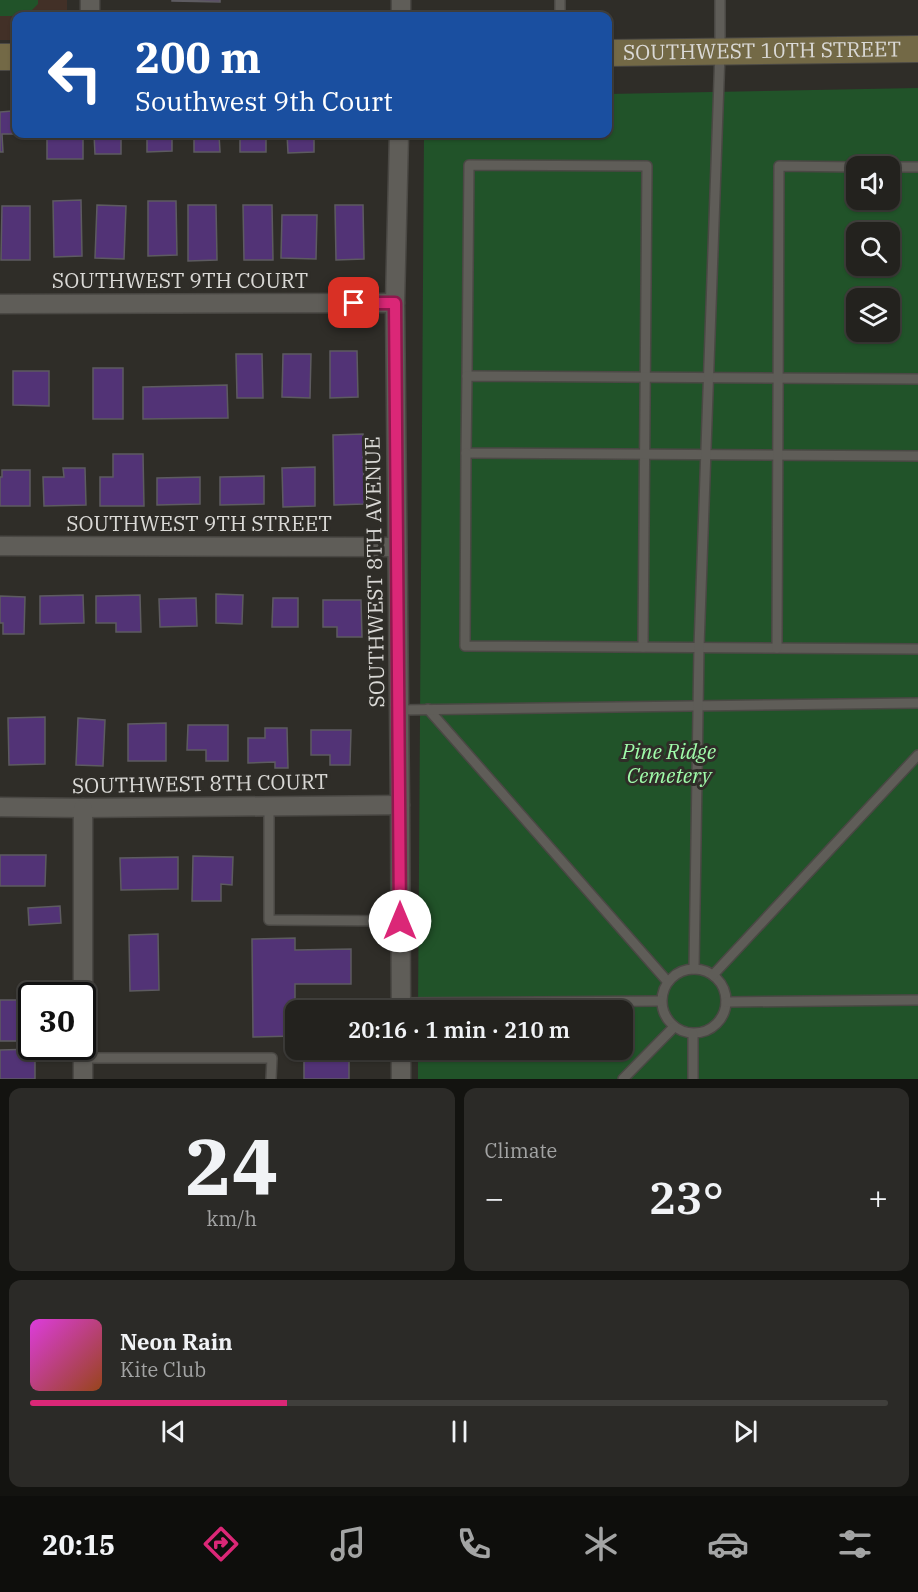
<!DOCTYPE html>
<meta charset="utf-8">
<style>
body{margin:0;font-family:"IBM Plex Serif",serif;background:#2b2a27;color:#f1f3f6;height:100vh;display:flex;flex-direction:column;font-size:22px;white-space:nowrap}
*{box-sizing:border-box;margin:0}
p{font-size:20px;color:#a3a4a4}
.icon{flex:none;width:33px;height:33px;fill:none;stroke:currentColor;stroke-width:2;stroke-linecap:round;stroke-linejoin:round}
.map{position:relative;height:1079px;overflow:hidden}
.sheet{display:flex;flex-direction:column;gap:9px;padding:9px;background:#131310;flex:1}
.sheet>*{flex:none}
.guide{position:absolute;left:12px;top:12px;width:600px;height:126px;border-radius:12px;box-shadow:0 2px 4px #0004,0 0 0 2px #403f3c;background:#1a4fa0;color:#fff;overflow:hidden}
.tools{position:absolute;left:846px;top:156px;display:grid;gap:12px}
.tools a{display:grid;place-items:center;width:54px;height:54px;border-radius:12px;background:#23221e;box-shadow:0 2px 4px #0004,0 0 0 2px #403f3c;font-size:30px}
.speed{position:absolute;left:18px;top:982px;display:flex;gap:12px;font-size:30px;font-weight:700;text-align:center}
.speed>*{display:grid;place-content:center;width:78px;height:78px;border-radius:50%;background:#23221e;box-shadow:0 2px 4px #0004,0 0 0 2px #403f3c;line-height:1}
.speed .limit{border:3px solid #111;border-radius:9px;background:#fff;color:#111}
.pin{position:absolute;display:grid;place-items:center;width:51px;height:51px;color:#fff;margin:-26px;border-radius:12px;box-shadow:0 3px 9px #0006}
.me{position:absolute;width:66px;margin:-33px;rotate:0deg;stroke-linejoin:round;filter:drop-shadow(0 0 4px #0008)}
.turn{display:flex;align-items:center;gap:21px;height:126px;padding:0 24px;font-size:27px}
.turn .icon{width:78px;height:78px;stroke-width:2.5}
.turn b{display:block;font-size:42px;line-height:51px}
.big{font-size:45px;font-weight:600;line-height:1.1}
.sheet .widget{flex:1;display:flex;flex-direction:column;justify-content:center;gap:9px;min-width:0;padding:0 21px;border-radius:12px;background:#2b2a27}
.sheet .dial{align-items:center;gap:0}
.dial b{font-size:78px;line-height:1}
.song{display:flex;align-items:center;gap:18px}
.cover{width:72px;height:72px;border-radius:9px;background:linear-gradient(135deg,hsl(300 70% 55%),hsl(20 70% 35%))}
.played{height:6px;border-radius:3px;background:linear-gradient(90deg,#db2777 30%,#403f3c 30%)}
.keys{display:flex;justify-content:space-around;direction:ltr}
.heat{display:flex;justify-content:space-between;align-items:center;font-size:33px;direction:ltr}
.sheet .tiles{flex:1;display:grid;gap:9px;grid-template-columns:1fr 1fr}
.widget:last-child{grid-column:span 2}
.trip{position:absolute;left:285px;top:1000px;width:348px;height:60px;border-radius:12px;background:#23221e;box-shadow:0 2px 4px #0004,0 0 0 2px #403f3c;font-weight:600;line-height:60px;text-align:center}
.dock{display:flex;height:96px;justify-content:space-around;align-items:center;background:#0e0e0c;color:#a3a4a4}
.dock .icon{width:42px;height:42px}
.dock .active{color:#db2777}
.dock b{font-size:27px;color:#f1f3f6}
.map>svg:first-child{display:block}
.education{fill:#423027}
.green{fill:#215329;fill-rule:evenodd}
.building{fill:#523376;stroke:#5d5b60;stroke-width:1.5}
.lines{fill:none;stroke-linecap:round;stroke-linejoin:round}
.lane-casing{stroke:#4a4844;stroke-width:12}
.street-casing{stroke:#4a4844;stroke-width:21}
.secondary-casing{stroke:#4a4844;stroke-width:28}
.lane{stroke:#5f5d58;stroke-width:9}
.street{stroke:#5f5d58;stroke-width:18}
.secondary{stroke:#736946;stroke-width:26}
.route-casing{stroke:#8e194d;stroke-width:15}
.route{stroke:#db2777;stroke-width:10}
.labels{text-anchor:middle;stroke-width:6;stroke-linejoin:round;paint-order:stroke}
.street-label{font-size:21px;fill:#dad9d6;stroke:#2f2d28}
.park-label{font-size:21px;font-style:italic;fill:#a0fcaa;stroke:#2f2d28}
</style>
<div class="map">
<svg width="918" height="1079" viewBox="0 0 918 1079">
<rect width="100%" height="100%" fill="#2f2d28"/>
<polygon class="education" points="0,0 67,0 67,16 16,16 16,40 0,40"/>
<g class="green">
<polygon points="0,0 38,0 38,4 26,16 0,16"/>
<path d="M918,88V1079H418V1050H622V1011H418L424,134H608V94ZM856,166H890V200H856ZM856,232H890V266H856ZM856,298H890V332H856Z"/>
</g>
<g class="building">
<polygon points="172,0 220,0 220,2 172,1"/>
<polygon points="12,111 14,134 2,134 3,152 0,152 0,112"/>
<rect x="47" y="134" width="36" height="25"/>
<polygon points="94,134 121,134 121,154 95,154"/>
<polygon points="147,134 172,134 172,151 147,152"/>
<polygon points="194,134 219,134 220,152 194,152"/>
<rect x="240" y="134" width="26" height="18"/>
<polygon points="287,134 314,134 314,152 288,153"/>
<polygon points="81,200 82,256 54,257 53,201"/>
<polygon points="148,201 176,201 177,255 148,256"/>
<polygon points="97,205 126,206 124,259 95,258"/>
<polygon points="188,205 216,205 217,260 188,261"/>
<polygon points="243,205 272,205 273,260 244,260"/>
<polygon points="335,205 363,205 364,259 336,260"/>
<polygon points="2,206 30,206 30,260 1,260"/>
<polygon points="282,215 317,215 316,259 281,258"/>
<polygon points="330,351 357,351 358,397 330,398"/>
<polygon points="236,354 262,354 263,398 237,398"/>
<polygon points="283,354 311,354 310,398 282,397"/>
<rect x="93" y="368" width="30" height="51"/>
<polygon points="13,371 49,371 49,406 13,405"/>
<polygon points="227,385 228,418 143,419 143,387"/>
<polygon points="363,434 364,504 334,505 333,435"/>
<polygon points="113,454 143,454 144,506 100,506 100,477 113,477"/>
<polygon points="315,467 315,506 283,507 282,468"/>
<polygon points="63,468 85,468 86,505 44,506 43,477 64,477"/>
<polygon points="2,470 30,470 30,506 0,506 0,477 2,477"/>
<polygon points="264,476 264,504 220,505 220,477"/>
<polygon points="200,477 200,504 157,505 157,478"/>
<polygon points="216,594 243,595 242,624 216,623"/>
<polygon points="83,595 84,623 40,624 40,596"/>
<polygon points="140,595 141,632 116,632 116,623 96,623 96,596"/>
<polygon points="0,596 25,597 24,634 3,634 3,623 0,623"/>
<polygon points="196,598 197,626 160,627 159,599"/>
<polygon points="273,598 298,598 298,627 272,627"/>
<polygon points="323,600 361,600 362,637 337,637 337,627 323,627"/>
<polygon points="45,717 45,764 9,765 8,718"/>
<polygon points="78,718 105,720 103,766 76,765"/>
<polygon points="166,723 166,761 128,761 128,724"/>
<polygon points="188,725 228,725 228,761 206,761 206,750 187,750"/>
<polygon points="265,728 287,728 288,768 275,768 275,762 248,763 248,738 265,738"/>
<polygon points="311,730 351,730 350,765 330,765 330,755 311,755"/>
<polygon points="0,855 46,855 45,886 0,886"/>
<polygon points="193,856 233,857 232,885 221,884 221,901 192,901"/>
<polygon points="178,857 178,889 121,890 120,858"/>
<polygon points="60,906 61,923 29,925 28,908"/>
<polygon points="158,934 159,990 130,991 129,935"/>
<polygon points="295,938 295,950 351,949 351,984 295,984 295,1036 253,1037 252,939"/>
<rect x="0" y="1000" width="32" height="41"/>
<polygon points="35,1049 35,1079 0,1079 0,1050"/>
<polygon points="304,1052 349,1053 349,1079 304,1079"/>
</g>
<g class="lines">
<defs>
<g id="lane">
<polyline points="560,0 560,16"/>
<polyline points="890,167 918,167"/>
<polyline points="467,376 469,165 647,166 643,647"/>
<polyline points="918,379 467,376 466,453 918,456"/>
<polyline points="466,453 465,646 918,649"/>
<polyline points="777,648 779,166 856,167"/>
<polyline points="428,709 668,982"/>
<polyline points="399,710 918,703"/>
<polyline points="269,806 269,920 400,921"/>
<circle cx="694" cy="1001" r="32"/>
<polyline points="694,969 699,647 720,52 720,0"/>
<polyline points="713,975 918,755"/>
<polyline points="726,1002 918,1000"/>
<polyline points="401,1003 661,1001"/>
<polyline points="83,1058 272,1058 271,1079"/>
<polyline points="623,1079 674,1027"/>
<polyline points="693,1079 693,1034"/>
</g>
<g id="street">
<polyline points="90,16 90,0"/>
<polyline points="401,16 401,0"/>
<polyline points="399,134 395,303 400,805 401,1011"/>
<polyline points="0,304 395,303"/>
<polyline points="0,546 397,547"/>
<polyline points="0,807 83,808 400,805"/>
<polyline points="401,1050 401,1079"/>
<polyline points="83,1079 83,808"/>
</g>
<g id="secondary">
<path id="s1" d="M608,53L918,49"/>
<polyline points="0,57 16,57"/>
</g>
</defs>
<use href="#lane" class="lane-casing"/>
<use href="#street" class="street-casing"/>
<use href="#secondary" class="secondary-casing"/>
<use href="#lane" class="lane"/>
<use href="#street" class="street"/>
<use href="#secondary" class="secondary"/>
</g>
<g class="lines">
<defs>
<polyline id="route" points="354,303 395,303 400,921"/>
</defs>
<use href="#route" class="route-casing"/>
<use href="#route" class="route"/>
</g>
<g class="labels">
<g class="street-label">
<text dy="7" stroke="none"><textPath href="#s1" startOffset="154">SOUTHWEST 10TH STREET</textPath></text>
<text x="180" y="288">SOUTHWEST 9TH COURT</text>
<text x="199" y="531">SOUTHWEST 9TH STREET</text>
<text transform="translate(375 572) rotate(-91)" y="7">SOUTHWEST 8TH AVENUE</text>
<text transform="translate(200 784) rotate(-1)" y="7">SOUTHWEST 8TH COURT</text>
</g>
<g class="park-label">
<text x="669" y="759">Pine Ridge<tspan x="669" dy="24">Cemetery</tspan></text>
</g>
</g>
</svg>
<div class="tools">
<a><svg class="icon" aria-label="sound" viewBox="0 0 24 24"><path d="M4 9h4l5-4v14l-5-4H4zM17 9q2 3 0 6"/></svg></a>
<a><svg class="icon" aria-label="search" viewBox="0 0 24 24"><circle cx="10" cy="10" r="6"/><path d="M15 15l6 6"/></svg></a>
<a><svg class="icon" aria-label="layers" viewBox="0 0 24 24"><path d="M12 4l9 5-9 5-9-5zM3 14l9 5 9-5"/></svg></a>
</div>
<div class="speed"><div class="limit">30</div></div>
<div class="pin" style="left:354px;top:303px;background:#d93025"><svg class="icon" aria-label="arrive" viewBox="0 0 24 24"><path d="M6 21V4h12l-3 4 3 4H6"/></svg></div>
<svg class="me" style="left:400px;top:921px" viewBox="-20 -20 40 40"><circle r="19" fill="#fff"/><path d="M0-13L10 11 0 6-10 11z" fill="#db2777"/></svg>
<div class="trip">20:16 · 1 min · 210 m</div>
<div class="guide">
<div class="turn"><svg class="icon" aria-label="left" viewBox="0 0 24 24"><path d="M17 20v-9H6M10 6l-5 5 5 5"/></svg><div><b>200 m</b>Southwest 9th Court</div></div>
</div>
</div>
<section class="sheet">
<div class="tiles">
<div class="widget dial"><b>24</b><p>km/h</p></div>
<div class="widget"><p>Climate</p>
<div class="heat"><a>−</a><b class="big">23°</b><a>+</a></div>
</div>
<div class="widget">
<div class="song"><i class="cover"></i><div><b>Neon Rain</b><p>Kite Club</p></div></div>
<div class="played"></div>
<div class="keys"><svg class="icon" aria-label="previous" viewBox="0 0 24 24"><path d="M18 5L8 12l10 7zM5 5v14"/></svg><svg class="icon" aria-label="pause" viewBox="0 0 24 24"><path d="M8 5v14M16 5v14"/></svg><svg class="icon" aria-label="next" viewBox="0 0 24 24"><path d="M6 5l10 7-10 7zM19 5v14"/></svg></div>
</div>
</div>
</section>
<nav class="dock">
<b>20:15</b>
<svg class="icon active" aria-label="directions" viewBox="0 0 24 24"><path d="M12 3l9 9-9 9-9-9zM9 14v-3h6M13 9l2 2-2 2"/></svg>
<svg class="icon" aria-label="music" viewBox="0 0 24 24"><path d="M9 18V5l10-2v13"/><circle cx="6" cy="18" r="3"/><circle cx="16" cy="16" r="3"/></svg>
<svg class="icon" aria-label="phone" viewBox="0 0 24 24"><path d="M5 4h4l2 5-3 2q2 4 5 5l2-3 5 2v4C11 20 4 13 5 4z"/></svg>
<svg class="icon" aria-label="climate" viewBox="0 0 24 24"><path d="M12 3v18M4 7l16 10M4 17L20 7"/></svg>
<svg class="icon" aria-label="car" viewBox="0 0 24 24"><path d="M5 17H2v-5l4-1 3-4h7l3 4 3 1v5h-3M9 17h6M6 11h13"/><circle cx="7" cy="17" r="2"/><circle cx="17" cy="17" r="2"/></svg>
<svg class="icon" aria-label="filters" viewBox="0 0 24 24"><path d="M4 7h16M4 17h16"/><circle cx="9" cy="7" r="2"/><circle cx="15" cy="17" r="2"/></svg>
</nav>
